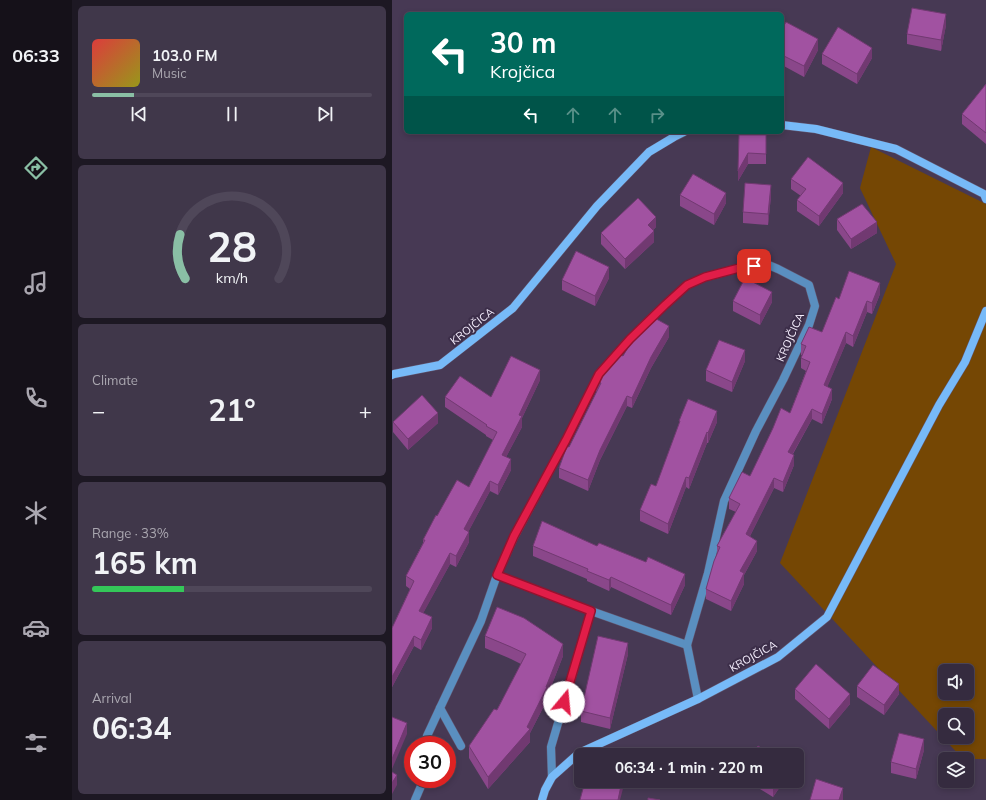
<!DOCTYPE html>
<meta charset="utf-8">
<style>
body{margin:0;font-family:Mulish,sans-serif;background:#40374a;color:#f1f3f6;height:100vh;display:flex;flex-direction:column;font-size:15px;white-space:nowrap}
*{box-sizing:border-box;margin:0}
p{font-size:13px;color:#aaa7b0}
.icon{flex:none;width:22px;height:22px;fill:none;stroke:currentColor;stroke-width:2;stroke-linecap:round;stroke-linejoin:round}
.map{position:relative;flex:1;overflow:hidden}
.side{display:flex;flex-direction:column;gap:6px;padding:6px;background:#1d1823;width:320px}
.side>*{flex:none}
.hud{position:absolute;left:12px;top:12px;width:380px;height:122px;border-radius:6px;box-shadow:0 2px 6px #0003,0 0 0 1px #4f4759;background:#00695c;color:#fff;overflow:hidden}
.tools{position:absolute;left:546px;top:664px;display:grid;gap:8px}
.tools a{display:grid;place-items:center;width:36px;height:36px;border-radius:6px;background:#352b3f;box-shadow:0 2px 6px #0003,0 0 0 1px #4f4759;font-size:20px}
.speed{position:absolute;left:12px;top:736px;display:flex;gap:8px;font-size:20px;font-weight:700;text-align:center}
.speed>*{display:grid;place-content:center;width:52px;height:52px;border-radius:50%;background:#352b3f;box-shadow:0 2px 6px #0003,0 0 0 1px #4f4759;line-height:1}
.speed .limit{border:6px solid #d22;background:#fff;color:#111}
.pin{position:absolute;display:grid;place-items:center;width:34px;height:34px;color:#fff;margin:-17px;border-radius:8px;box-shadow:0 2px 6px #0006}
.me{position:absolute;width:44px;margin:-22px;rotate:17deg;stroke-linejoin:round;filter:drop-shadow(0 0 3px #0008)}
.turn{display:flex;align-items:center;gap:14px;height:84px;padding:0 20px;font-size:18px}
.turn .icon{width:52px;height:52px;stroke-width:2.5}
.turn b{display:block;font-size:28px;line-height:34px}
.lanes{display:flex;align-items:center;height:38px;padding:0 20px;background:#0003;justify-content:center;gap:20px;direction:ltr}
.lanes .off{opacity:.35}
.big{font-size:30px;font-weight:700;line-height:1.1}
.side .widget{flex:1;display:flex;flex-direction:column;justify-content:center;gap:6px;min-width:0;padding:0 14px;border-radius:6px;background:#40374a}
.side .dial{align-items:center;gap:0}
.dial svg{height:104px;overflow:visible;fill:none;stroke:#4f4759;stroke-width:7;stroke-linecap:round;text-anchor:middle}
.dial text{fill:#f1f3f6;stroke:none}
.song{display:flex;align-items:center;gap:12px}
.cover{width:48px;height:48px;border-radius:6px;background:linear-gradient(135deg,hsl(0 70% 55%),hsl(60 70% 35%))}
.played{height:4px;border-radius:2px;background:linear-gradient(90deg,#8abfa5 15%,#4f4759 15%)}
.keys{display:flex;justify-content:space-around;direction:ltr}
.heat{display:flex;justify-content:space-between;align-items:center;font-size:22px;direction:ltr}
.charge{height:6px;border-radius:3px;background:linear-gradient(90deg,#34c759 33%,#4f4759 0)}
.trip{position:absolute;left:182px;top:748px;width:230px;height:40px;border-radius:6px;background:#352b3f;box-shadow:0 2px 6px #0003,0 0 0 1px #4f4759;font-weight:700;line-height:40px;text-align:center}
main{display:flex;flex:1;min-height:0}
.tabs{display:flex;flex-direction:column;width:72px;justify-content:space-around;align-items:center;background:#151119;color:#aaa7b0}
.tabs .icon{width:28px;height:28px}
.tabs .on{color:#8abfa5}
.tabs b{font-size:18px;color:#f1f3f6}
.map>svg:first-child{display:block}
.green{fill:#754704;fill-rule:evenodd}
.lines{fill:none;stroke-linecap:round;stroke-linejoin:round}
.minor-casing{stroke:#63566f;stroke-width:9}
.secondary-casing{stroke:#63566f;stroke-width:9}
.minor{stroke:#5a8fc0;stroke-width:8}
.secondary{stroke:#77baf8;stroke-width:8}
.wall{fill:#8a478a}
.shaded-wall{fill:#713971}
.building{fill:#a152a1;stroke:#713971}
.route-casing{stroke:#92132f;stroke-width:10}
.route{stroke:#e11d48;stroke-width:7}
.labels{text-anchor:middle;stroke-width:4;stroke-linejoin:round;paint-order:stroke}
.street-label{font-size:11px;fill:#f6effe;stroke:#3c2e49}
</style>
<main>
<nav class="tabs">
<b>06:33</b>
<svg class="icon on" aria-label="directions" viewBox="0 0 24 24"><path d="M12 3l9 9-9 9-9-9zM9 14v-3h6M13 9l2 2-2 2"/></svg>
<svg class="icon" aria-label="music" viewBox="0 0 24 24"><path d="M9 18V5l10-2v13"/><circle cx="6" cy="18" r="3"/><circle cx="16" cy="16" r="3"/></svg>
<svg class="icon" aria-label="phone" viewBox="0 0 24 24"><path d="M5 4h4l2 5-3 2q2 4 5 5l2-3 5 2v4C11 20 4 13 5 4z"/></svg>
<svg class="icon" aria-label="climate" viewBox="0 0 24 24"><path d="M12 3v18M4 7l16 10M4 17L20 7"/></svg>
<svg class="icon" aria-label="car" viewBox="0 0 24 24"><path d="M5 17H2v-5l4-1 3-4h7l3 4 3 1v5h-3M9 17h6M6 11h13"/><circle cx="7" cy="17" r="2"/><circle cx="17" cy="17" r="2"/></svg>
<svg class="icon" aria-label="filters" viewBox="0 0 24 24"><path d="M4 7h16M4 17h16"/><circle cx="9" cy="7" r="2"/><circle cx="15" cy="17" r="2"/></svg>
</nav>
<section class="side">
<div class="widget">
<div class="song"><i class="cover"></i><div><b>103.0 FM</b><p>Music</p></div></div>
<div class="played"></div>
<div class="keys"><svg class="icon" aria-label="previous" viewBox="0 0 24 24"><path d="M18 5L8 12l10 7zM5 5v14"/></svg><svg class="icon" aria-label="pause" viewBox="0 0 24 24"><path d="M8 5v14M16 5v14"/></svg><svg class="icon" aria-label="next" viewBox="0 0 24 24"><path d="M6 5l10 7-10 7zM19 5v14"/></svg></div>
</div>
<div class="widget dial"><svg viewBox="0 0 100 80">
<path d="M14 69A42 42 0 1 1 86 69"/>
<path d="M14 69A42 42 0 0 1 10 35" stroke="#8abfa5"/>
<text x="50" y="56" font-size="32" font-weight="700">28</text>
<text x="50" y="72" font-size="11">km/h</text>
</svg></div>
<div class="widget"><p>Climate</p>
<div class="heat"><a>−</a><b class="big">21°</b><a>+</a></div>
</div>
<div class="widget"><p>Range · 33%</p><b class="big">165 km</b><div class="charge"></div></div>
<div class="widget"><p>Arrival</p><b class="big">06:34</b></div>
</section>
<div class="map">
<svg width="594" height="800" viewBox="0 0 594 800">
<rect width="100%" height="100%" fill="#473954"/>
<path class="green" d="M479,147L594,204V759H571L388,563L504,264L468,188ZM553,671H575V693H553ZM553,715H575V737H553Z"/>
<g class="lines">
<defs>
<g id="minor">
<polyline points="105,575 199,611 295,645"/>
<polyline points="34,745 35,736 48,708"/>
<polyline points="69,746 48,708 89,621 105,575 122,537 174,440 207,374 238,339 273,305 295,285 313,277 351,267 374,264 386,269 417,285 423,306 417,325 391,380 364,431 332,501 316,573 295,645 306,699"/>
<polyline points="160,777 159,747 199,611"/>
<polyline points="23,800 32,779"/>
</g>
<g id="secondary">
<polyline points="390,125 424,129 504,149 592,194 594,199"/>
<polyline points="0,375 2,374 48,365 121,308 205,206 257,152 282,137 292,132"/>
<polyline points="150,800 153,790 160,777 187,753 306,699 386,657 435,617 547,405 573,362 594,311"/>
</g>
</defs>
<use href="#minor" class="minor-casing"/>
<use href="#secondary" class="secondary-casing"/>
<use href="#minor" class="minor"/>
<use href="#secondary" class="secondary"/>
</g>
<g class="wall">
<polygon points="554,25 549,51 515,44 515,34"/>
<polygon points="390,29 426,50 412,77 390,65"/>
<polygon points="430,54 480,58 465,84 430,64"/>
<polygon points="594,84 594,144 570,124 570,114"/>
<polygon points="347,135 374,135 374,164 356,164 346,181"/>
<polygon points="399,179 451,193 427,226 405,211 405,200 409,196 399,189"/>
<polygon points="288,195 334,203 322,225 288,206"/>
<polygon points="379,196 376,225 351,223 351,212"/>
<polygon points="445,219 485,233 459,249 445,230"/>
<polygon points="264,227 261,230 262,242 233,269 209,244 209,233"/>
<polygon points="217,278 203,306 170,290 170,280"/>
<polygon points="488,294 480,314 475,312 461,347 454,343 435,387 440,399 430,424 420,419 401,454 402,465 391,492 382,488 358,536 365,551 352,575 352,584 339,611 314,599 314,589 325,554 325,546 344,512 337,509 337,498 358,476 398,413 414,371 409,368 409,358 410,355 409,355 409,344 430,332 447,299"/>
<polygon points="341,301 380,302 368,325 341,311"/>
<polygon points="277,337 259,368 240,408 235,406 208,460 196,491 167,478 167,468 205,392 204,391 204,381 231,356"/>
<polygon points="353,361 340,392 314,381 314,370"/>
<polygon points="148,380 130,418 130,427 114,457 119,470 106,495 98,491 76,532 77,542 64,567 58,564 31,613 40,628 29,650 22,646 0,687 0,628 18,589 14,586 14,576 31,543 31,540 45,516 77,487 101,440 94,436 94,435 53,407 53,397 99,397"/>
<polygon points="287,421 325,422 316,443 315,443 297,489 294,487 276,534 248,521 248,510 264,486 287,425"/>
<polygon points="1,422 46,423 16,450 1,432"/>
<polygon points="141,546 205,546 293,585 279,615 219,587 217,591 195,581 195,579 141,556"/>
<polygon points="93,636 171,656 155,697 155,700 138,733 138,742 96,789 77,758 77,746 105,710 129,664 119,659 93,648"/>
<polygon points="236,654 218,729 189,722 189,711"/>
<polygon points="465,686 507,694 492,715 465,697"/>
<polygon points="403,689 458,704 437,729 403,699"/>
<polygon points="532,750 524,779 499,773 499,762"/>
<polygon points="355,781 392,781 381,797"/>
</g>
<g class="shaded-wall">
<polygon points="554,14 554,25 549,51 549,40"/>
<polygon points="426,39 426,50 412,77 412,66"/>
<polygon points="480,48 480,58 465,84 465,74"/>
<polygon points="356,153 356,164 346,181 346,171"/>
<polygon points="451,183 451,193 427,226 427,216"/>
<polygon points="379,185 379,196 376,225 376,214"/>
<polygon points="334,193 334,203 322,225 322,214"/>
<polygon points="264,217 264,227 256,235 256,225"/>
<polygon points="485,222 485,233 459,249 459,239"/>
<polygon points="262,231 262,242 233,269 233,259"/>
<polygon points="217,267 217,278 203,306 203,296"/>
<polygon points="488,283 488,294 480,314 480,303"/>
<polygon points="380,292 380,302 368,325 368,315"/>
<polygon points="475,301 475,312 461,347 461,336"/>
<polygon points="277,326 277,337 259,368 240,408 240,398 259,357"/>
<polygon points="454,332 454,343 432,395 432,385"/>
<polygon points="353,350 353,361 340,392 340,382"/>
<polygon points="148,370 148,380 130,418 130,427 110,465 110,455 127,415"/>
<polygon points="440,389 440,399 430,424 430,414"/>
<polygon points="235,396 235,406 208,460 196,491 196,480 208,450"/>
<polygon points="420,409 420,419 396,462 396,452"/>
<polygon points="325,411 325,422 316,443 316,433"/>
<polygon points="46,413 46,423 16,450 16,439"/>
<polygon points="315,432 315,443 297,489 297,478"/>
<polygon points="402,455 402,465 391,492 391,482"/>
<polygon points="119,459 119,470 106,495 106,485"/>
<polygon points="294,477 294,487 276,534 276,524"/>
<polygon points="382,478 382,488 354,544 354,534"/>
<polygon points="98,481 98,491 72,540 72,529"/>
<polygon points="77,532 77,542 64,567 64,556"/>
<polygon points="365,541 365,551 352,575 352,584 339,611 339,601 348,571"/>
<polygon points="58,553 58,564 27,621 27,611"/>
<polygon points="293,574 293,585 279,615 279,605"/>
<polygon points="219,577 219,587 217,591 217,580"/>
<polygon points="40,617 40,628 29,650 29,640"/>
<polygon points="22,636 22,646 0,687 0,677"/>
<polygon points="236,643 236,654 218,729 218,718"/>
<polygon points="171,644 171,656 155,697 155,700 138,733 138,742 96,789 96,777 135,727 154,687"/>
<polygon points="507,684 507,694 492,715 492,705"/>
<polygon points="458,694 458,704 437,729 437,719"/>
<polygon points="15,723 15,734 0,769 0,759"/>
<polygon points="532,739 532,750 524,779 524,769"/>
<polygon points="5,775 5,785 0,794 0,783"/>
<polygon points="230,781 233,781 228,800 226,800"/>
<polygon points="385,781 392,781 381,797 381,787"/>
<polygon points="451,788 451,800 447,800"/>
</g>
<g class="building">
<polygon points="520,8 554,14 549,40 515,34"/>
<polygon points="394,22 426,39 412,66 390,55 390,29"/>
<polygon points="446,27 480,48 465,74 430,54"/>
<polygon points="594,84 594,133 570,114"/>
<polygon points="347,135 374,135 374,154 356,153 346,171"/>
<polygon points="416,157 451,183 427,216 405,200 414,189 399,179"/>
<polygon points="301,174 334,193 322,214 288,195"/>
<polygon points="353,183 379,185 376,214 351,212"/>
<polygon points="246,198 264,217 256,225 262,231 233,259 209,233"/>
<polygon points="470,204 485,222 459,239 445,219"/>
<polygon points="184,251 217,267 203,296 170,280"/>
<polygon points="457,271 488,283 480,303 475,301 461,336 454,332 432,385 440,389 430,414 420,409 396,452 402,455 391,482 382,478 354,534 365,541 348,571 352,573 339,601 314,589 322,561 328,547 325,546 326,544 348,504 337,498 350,472 358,476 381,428 389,408 398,413 418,362 409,358 414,346 409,344 417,327 430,332 444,297 447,299"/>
<polygon points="353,278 380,292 368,315 341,301"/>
<polygon points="259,316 277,326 259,357 240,398 235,396 208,450 196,480 167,468 175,446 177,447 209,383 204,381 212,367 224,352 231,356 248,327"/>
<polygon points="327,340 353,350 340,382 314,370"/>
<polygon points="119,356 148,370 127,415 130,416 110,455 119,459 106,485 98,481 72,529 77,532 64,556 58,553 27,611 40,617 29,640 22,636 0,677 0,628 22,581 14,576 33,540 31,540 44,515 45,516 65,480 77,487 105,432 94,426 95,425 53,397 68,376 99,397"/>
<polygon points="30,395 46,413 16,439 1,422"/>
<polygon points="296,399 325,411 316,433 315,432 297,478 294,477 276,524 248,510 259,484 264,486 288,421 287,421"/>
<polygon points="150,521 205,546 207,543 254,562 256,557 293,574 279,605 219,577 217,580 195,571 196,569 141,546"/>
<polygon points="105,607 132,618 171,644 154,687 155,687 135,727 138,729 96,777 77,746 102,709 105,710 134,654 119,647 93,636"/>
<polygon points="206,636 236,643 218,718 189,711"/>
<polygon points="424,664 458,694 437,719 403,689"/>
<polygon points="481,665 507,684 492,705 465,686"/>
<polygon points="0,717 15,723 0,759"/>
<polygon points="507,733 532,739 524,769 499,762"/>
<polygon points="366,746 380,755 360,755"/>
<polygon points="200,753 206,755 199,755"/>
<polygon points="0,772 5,775 0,783"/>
<polygon points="424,779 451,788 447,800 418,800"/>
<polygon points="193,781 230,781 226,800 188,800"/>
<polygon points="372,781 385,781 381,787"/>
<polygon points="256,798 268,800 256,800"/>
</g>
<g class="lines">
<defs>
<polyline id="route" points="172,702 199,611 105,575 122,536 174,440 207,374 238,339 273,305 295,285 313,277 351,267 362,266"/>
</defs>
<use href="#route" class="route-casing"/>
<use href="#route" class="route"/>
</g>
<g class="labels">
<g class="street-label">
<text transform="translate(80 326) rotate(-38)" y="4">KROJČICA</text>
<text transform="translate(398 337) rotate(-66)" y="4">KROJČICA</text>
<text transform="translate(361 656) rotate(-29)" y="4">KROJČICA</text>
</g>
</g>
</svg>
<div class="tools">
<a><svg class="icon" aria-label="sound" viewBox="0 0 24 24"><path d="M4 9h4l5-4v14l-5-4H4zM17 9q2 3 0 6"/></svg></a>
<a><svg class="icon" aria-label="search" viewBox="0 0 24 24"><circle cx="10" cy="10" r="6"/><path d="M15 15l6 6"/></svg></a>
<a><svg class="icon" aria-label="layers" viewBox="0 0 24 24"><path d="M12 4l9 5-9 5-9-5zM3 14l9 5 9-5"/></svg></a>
</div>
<div class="speed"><div class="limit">30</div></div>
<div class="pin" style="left:362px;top:266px;background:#d93025"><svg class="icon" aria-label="arrive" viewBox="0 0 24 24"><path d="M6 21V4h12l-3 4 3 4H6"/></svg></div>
<svg class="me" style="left:172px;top:702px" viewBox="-20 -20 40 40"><circle r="19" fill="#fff"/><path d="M0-13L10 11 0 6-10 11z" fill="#e11d48"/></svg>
<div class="trip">06:34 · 1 min · 220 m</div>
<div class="hud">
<div class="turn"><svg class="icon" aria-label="left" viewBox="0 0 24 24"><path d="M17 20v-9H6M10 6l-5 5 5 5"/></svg><div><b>30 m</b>Krojčica</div></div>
<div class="lanes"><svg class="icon" aria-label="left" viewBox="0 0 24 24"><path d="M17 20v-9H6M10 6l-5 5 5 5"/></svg><svg class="icon off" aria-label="ahead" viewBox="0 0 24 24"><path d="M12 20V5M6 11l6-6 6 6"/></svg><svg class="icon off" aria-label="ahead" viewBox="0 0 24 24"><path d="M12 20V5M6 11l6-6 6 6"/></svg><svg class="icon off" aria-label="right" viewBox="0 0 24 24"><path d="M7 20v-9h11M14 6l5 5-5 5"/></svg></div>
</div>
</div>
</main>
